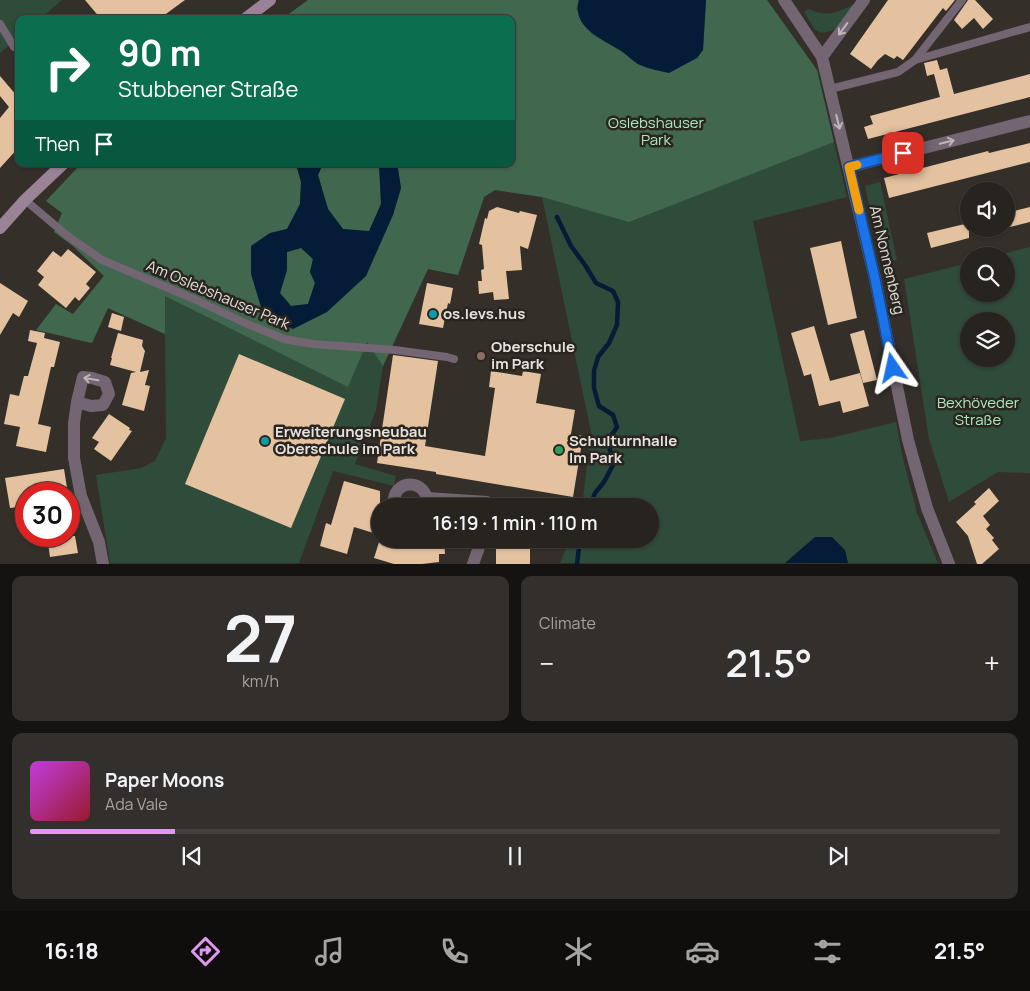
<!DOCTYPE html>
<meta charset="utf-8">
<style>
body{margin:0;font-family:Manrope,sans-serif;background:#332f2c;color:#f1f3f6;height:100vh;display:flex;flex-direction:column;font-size:19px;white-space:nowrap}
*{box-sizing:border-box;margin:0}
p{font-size:16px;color:#a4a4a4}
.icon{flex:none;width:28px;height:28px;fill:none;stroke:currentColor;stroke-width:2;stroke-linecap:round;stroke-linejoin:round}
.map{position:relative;height:564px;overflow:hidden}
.side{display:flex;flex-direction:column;gap:12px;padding:12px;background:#151311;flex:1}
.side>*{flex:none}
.hud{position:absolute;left:15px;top:15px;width:500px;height:152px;border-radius:10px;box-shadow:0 1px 4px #0004,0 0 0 1px #43403d;background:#0b6e4f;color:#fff;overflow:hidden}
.controls{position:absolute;left:960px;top:182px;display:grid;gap:10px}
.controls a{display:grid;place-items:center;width:55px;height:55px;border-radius:50%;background:#27231f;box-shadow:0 1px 4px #0004,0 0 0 1px #43403d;font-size:25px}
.speed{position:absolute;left:15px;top:482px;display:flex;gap:10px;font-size:25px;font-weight:700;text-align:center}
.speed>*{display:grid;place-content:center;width:65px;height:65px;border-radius:50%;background:#27231f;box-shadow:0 1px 4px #0004,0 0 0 1px #43403d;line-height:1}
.speed .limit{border:8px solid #d22;background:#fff;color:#111}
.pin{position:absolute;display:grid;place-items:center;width:42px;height:42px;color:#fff;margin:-21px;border-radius:10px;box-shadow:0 2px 8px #0006}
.me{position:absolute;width:55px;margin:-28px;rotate:349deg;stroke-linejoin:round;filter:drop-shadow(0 0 4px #0008)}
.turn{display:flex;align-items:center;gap:18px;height:105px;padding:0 20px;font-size:22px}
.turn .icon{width:65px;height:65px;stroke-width:2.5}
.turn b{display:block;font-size:35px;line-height:42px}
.then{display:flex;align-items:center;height:48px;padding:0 20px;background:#0003;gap:10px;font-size:19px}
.big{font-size:38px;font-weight:600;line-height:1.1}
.side .tile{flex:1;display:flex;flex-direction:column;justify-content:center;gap:8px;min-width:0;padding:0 18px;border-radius:10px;background:#332f2c}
.side .dial{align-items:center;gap:0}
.dial b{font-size:65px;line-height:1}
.song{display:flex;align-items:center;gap:15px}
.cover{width:60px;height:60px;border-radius:8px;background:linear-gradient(135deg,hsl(290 70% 55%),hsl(350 70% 35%))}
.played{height:5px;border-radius:2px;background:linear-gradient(90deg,#df98f2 15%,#43403d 15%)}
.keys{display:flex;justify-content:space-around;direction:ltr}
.heat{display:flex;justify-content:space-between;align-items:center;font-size:28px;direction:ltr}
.side .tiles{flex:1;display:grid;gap:12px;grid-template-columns:1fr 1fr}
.tile:last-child{grid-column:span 2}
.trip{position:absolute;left:371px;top:498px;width:288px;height:50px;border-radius:25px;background:#27231f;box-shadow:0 1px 4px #0004,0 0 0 1px #43403d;font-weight:600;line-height:50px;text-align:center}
.dock{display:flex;height:80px;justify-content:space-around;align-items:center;background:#100e0c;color:#a4a4a4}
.dock .icon{width:35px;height:35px}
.dock .current{color:#df98f2}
.dock b{font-size:22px;color:#f1f3f6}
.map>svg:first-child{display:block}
.green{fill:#2f4b39;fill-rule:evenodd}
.forest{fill:#41674e}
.water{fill:#041c37;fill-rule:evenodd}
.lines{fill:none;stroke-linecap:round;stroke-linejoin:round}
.stream{stroke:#041c37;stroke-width:4.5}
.building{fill:#e4c2a0}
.lane{stroke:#746572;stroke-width:8}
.street{stroke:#746572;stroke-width:12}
.secondary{stroke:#9a8397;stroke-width:12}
.oneway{stroke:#beb6b8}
.route-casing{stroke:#114b97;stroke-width:12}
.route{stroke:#1a73e8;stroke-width:9}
.slow{stroke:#f59e0b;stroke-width:9}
.culture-dot{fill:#0f9aa8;stroke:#2a251f;stroke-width:2}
.education-dot{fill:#8d6e63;stroke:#2a251f;stroke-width:2}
.leisure-dot{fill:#2e9e5b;stroke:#2a251f;stroke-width:2}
.labels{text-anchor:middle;stroke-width:5;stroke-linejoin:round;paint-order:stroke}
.park-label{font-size:15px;fill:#a8eabe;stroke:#2a251f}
.street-label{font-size:15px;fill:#e6e2de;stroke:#2a251f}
.poi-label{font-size:15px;font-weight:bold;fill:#e6e2de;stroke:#2a251f;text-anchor:start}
</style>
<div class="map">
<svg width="1030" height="564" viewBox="0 0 1030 564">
<rect width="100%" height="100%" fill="#342f29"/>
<g class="green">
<polygon points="0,0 62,0 40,19 19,19 19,37 0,53"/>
<polygon points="308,0 767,0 817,70 847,197 753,221 800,441 830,438 896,422 902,454 917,513 938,563 560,563 570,539 650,539 650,506 582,506 591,432 542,197 495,190 484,197 458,275 428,269 383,366 376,410 355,464 396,476 394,486 333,471 299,563 110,563 96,475 141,468 155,461 166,438 165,334 108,308 92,343 71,339 73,315 104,275 73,246 54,232 62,213 46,201 81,164 511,164 511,19 282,19"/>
<path d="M855,4L839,27L831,31L822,33L815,30L804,12L809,9C829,18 836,12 855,4Z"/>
<polygon points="880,182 897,260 887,262 881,259 865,186"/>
<path d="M1030,247V473L998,472L949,502L929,439L904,279L969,263V294H1006V256H995ZM1006,321V359H969V321Z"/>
</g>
<g class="forest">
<polygon points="308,0 579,0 576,9 592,34 623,52 638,64 703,50 706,0 767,0 817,70 834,142 629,222 542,197 495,190 484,197 458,275 428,269 383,366 367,342 348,387 165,296 165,334 108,308 92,343 36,330 56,304 73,314 104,276 73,246 54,232 62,213 46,201 81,164 296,164 301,182 300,204 287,229 270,233 251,246 293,329 393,215 401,188 398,169 395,164 511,164 511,19 282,19"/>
<polygon points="323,164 379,164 381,204 369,232 343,229 328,209 318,175"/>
<polygon points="301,248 313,259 310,272 315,283 308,304 291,306 280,293 287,270 287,252"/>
</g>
<g class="water">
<path d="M579,0H706L703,50L697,58L669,73C660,71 649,69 640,65C633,62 628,55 621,51C603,39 571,28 579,0Z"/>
<path d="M296,164H323L318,175L328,209L343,229L369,231L381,204L379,164H395L398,169L401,188L393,215L366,276L327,312L293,329L264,317L251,274V246L270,233L287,229L300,204L301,182ZM301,248L313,259L310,272L315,283L308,304L291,306L280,293L287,270V252Z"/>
<polygon points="815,537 832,537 845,550 848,563 785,563"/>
</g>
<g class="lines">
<g class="stream">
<polyline points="557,217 571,246 585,265 596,283 613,291 618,302 617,325 609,343 598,357 594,371 594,388 599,406 613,415 617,427 611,436 609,446 611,454 613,465 604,482 595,493 590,506"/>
<polyline points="577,564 580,539"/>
</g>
</g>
<g class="building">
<polygon points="85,0 185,0 159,19 101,19"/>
<polygon points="888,0 955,0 946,11 943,8 903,60 897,56 894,59 885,54 878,60 871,69 850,54"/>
<polygon points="968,0 975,0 993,19 983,29 974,18 962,29 954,20 966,3"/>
<polygon points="937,60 940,70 947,68 954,94 1030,74 1030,97 868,139 864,127 873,124 870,116 940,97 934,74 927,76 924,63"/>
<polygon points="0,76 17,96 19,94 19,147 0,168 0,118 9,107 0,96"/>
<polygon points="1030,143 1030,162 889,198 884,178 988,151 989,153"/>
<polygon points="497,207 519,213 520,211 537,215 528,249 520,246 522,270 506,271 509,299 494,300 493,292 479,294 478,281 482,281 481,270 484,269 482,245 479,244 485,218 487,219 489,211"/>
<polygon points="1030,207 1030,222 1006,228 1006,213"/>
<polygon points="969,223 969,238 931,248 927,233"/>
<polygon points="841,241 857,318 828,325 810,248"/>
<polygon points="68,249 96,272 86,284 90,288 79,301 75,297 66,308 38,285 44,277 37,271 53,251 61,257"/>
<polygon points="0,283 28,301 19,317 13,313 0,335"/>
<polygon points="427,283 453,288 450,304 448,303 443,328 419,324"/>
<polygon points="112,313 124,317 121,331 108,327"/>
<polygon points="814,326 830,381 860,373 869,406 843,413 840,401 819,406 811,374 804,376 791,333"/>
<polygon points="30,330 45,333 44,338 60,342 54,367 51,367 38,424 51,427 46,452 16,446 20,427 4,424 10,394 19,396 24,376 28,376 37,343 28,341"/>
<polygon points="864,330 877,380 863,383 850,334"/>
<polygon points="118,333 143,340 142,346 145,351 140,372 149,370 145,385 150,386 144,411 122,405 131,373 136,372 110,365 112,358 111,358"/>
<polygon points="239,354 345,399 291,528 185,484"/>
<polygon points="393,355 438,361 425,446 485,456 495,388 489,387 491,371 522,376 523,371 541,374 536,403 575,410 571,434 583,436 573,497 436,474 436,472 377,463"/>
<polygon points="109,414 130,428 129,430 132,431 111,461 94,449 99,442 92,438"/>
<polygon points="64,469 68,494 26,494 26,506 10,508 5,478"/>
<polygon points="344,481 380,491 380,535 354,527 347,554 320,546 326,523 331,525"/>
<polygon points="989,488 999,501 983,516 990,525 986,529 994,538 992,540 999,549 982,564 977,564 968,536 956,522 976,504 974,502"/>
<polygon points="47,536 75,536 78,553 50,557"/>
<polygon points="380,539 403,539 420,544 420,539 444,539 445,554 439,554 439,562 422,564 394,564 374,558"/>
<polygon points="511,539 530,539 530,564 496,564 496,546 510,546"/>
</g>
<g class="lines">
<g class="lane">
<polyline points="0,24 14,47"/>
<polyline points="915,60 1030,27"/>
<polyline points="830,89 898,72 915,60 962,0"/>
<polyline points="25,200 69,237 102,260 194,299 245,323 284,339 313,344 395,350 447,357 454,359"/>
</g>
<g class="street">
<polyline points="784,0 822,57 875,279 908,440 927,508 949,564"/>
<polyline points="822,57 864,0"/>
<polyline points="849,167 1030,121"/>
<polyline points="77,402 91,406 103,405 109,394 105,382 92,378 83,377 77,402 74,423 74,458 81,496 99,542 103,564"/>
<polyline points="427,498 487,502 487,506"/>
<path d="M394,506C390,478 429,477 427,505"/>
<polyline points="473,564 482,539"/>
</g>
<g class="secondary">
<polyline points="245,19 270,0"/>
<polyline points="0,228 25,200 63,164"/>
</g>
</g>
<defs><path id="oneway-shaft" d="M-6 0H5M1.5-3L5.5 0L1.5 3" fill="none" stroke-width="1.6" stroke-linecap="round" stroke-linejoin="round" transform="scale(1.25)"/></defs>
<g class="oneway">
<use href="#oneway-shaft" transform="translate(843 29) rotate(126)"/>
<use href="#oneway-shaft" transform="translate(838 122) rotate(76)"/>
<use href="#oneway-shaft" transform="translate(947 142) rotate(-14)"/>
<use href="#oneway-shaft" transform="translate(91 379) rotate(-170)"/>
</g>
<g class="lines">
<defs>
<polyline id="route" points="893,368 875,279 849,167 903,153"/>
</defs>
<use href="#route" class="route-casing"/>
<use href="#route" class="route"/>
<polyline class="slow" points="857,165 849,167 859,210"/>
</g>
<g class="culture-dot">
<circle cx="433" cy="314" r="5"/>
<circle cx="265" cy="441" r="5"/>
</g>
<circle class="education-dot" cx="481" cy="356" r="5"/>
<circle class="leisure-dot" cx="559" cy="450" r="5"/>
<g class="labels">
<g class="park-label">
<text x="656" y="128">Oslebshauser<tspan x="656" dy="17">Park</tspan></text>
<text x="978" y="408">Bexhöveder<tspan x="978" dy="17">Straße</tspan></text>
</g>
<g class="street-label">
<text transform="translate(887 260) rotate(77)" y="5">Am Nonnenberg</text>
<text transform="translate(218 295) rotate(23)" y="5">Am Oslebshauser Park</text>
</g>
<g class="poi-label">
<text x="443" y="319">os.levs.hus</text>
<text x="491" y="352">Oberschule<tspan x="491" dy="17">im Park</tspan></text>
<text x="275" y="437">Erweiterungsneubau<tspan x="275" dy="17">Oberschule im Park</tspan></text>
<text x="569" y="446">Schulturnhalle<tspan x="569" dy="17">Im Park</tspan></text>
</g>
</g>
</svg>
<div class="controls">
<a><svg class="icon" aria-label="sound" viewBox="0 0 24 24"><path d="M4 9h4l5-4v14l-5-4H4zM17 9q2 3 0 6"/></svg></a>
<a><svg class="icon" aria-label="search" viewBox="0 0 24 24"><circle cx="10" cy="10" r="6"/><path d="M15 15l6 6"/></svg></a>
<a><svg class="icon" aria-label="layers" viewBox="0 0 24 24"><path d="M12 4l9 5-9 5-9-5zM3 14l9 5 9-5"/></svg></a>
</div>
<div class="speed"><div class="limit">30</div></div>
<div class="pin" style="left:903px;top:153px;background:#d93025"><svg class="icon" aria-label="arrive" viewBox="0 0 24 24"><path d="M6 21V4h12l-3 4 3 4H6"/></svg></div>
<svg class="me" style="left:893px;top:368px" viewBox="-20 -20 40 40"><path d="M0-17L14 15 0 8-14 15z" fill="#1a73e8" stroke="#fff" stroke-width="4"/></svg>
<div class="trip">16:19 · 1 min · 110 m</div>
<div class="hud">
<div class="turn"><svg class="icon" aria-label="right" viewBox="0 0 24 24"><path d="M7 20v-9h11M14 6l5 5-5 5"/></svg><div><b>90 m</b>Stubbener Straße</div></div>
<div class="then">Then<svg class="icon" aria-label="arrive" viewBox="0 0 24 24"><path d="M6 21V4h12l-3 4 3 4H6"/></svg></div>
</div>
</div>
<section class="side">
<div class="tiles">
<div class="tile dial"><b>27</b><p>km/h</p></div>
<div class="tile"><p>Climate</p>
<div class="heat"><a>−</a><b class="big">21.5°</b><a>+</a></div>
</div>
<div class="tile">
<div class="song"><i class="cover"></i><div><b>Paper Moons</b><p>Ada Vale</p></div></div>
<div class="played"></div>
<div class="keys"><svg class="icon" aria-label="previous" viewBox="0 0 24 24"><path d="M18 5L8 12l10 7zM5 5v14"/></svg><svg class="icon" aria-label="pause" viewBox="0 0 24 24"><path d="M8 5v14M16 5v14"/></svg><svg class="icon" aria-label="next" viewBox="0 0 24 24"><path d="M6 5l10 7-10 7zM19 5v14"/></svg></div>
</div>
</div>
</section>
<nav class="dock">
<b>16:18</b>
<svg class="icon current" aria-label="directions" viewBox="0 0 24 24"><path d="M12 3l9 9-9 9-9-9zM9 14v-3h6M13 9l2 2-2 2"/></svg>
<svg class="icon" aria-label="music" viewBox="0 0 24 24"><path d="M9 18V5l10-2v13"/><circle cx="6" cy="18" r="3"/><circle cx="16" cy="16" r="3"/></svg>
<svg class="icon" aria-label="phone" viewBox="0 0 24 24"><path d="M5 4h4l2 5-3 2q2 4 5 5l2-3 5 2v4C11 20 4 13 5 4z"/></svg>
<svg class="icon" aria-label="climate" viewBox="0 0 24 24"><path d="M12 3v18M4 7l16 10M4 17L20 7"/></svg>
<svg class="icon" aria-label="car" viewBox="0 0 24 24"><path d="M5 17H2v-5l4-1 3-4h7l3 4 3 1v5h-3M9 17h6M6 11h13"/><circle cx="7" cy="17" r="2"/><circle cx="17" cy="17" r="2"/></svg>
<svg class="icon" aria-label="filters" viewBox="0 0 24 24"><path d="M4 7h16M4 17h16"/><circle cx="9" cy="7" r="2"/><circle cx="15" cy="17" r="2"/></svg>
<b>21.5°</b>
</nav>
